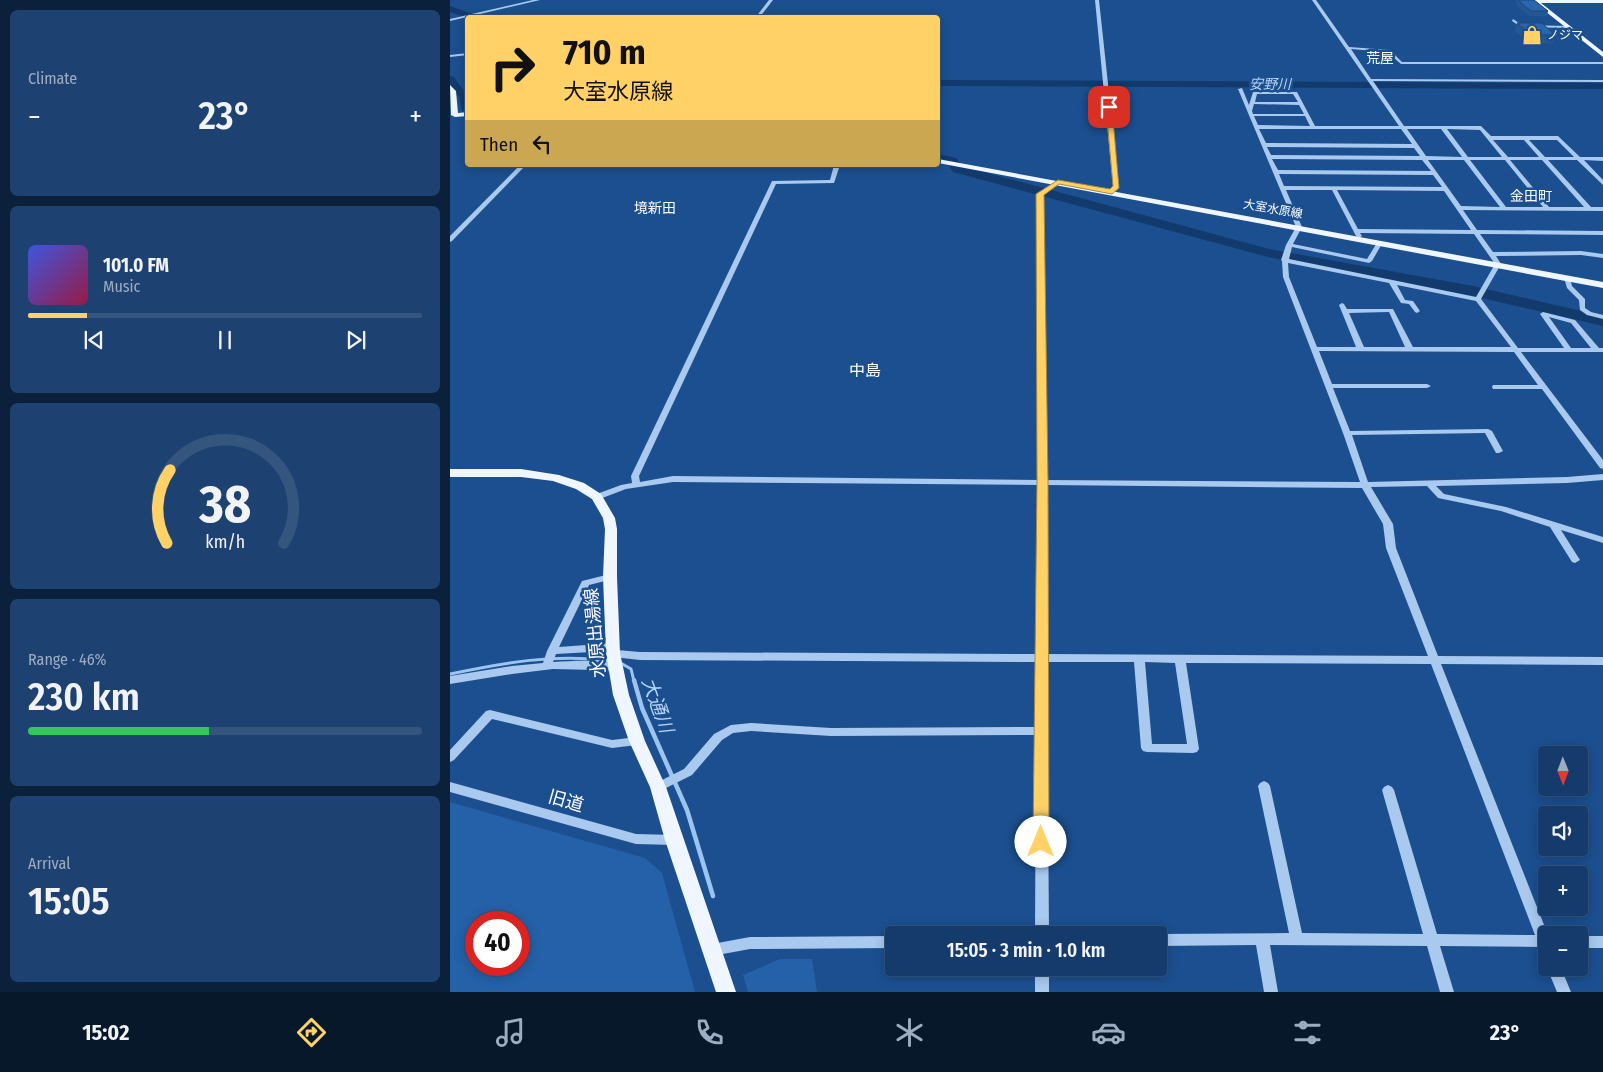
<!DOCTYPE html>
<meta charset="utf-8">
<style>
body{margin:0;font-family:"Fira Sans Condensed","Noto Sans JP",sans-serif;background:#1d4271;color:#f1f3f6;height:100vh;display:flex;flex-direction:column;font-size:19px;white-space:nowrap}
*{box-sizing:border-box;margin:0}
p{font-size:16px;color:#9dadc1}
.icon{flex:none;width:28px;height:28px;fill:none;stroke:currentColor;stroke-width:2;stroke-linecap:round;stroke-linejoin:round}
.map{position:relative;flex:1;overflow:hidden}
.panel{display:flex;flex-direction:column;gap:10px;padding:10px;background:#0b203b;width:450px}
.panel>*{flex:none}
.guide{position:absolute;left:15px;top:15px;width:475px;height:152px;border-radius:5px;box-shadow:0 2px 12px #0003,0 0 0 1px #33557e;background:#ffd166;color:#111;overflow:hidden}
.needle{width:32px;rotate:179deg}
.controls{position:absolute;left:1088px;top:746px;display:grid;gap:10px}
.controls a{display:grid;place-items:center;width:50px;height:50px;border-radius:5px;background:#143b6b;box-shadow:0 2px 12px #0003,0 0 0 1px #33557e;font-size:25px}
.speed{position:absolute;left:15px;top:911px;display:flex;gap:10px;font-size:25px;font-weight:700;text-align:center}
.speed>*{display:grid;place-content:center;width:65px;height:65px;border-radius:50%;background:#143b6b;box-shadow:0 2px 12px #0003,0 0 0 1px #33557e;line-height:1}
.speed .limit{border:8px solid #d22;background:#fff;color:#111}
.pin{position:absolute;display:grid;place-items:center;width:42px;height:42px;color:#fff;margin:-21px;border-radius:10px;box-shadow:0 2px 8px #0006}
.me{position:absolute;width:55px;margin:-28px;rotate:0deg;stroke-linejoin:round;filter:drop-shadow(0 0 4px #0008)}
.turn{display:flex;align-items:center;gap:18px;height:105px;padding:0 15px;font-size:22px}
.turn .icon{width:65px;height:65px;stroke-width:2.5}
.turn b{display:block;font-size:35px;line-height:42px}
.then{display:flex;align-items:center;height:48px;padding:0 15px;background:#0003;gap:10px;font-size:19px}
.big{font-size:38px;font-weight:600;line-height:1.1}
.panel .card{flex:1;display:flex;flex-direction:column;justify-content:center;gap:8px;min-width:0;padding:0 18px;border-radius:8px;background:#1d4271}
.panel .dial{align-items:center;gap:0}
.dial svg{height:130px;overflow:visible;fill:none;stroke:#33557e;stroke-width:7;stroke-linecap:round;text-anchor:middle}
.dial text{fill:#f1f3f6;stroke:none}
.song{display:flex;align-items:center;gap:15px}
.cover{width:60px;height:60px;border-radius:8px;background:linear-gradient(135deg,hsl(230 70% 55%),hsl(340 70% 35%))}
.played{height:5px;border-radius:2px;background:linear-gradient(90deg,#ffd166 15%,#33557e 15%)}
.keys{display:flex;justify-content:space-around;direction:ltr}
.heat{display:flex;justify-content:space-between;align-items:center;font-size:28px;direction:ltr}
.charge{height:8px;border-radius:4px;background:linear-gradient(90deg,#34c759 46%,#33557e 0)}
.trip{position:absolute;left:435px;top:926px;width:282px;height:50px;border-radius:5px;background:#143b6b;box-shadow:0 2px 12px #0003,0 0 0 1px #33557e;font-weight:600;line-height:50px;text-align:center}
.tab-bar{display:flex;height:80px;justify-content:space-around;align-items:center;background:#08182b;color:#9dadc1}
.tab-bar .icon{width:35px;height:35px}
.tab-bar .active{color:#ffd166}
.tab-bar b{font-size:22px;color:#f1f3f6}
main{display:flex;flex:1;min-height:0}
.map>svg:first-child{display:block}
.green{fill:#2461a8;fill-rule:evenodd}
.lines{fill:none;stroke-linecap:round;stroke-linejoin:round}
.stream-far1{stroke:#9cc4f0;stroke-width:3}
.stream{stroke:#9cc4f0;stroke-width:4.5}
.river{fill:#123a6d;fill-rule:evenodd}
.minor{fill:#a9c9ee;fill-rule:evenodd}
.major{fill:#f0f6ff;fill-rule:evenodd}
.wall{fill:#245895}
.building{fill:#2a66ad;stroke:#1d4779}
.route{fill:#ffd166;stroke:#a68842}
.labels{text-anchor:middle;stroke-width:5;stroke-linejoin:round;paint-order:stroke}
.far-poi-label{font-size:12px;fill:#fff;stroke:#1b4f8f;text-anchor:start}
.far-street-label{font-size:12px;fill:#fff;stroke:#1b4f8f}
.far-neighbourhood-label{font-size:14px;fill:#fff;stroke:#1b4f8f}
.far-water-label{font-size:14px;font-style:italic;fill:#b5d3f5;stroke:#1b4f8f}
.neighbourhood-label{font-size:16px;fill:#fff;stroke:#1b4f8f}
.near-street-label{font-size:18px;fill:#fff;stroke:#1b4f8f}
.near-water-label{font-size:19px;font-style:italic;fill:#b5d3f5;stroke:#1b4f8f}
</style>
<main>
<section class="panel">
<div class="card"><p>Climate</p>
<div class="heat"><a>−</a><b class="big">23°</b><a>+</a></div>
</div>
<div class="card">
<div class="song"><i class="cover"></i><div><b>101.0 FM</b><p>Music</p></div></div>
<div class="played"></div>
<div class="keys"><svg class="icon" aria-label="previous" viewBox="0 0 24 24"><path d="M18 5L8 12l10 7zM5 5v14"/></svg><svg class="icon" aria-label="pause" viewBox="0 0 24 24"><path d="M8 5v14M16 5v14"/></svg><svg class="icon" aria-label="next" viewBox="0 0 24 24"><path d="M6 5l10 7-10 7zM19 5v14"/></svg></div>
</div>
<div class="card dial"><svg viewBox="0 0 100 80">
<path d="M14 69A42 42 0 1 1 86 69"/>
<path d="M14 69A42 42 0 0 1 16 24" stroke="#ffd166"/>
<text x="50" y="56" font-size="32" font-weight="700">38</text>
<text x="50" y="72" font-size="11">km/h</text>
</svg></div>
<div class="card"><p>Range · 46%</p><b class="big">230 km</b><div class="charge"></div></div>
<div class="card"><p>Arrival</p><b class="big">15:05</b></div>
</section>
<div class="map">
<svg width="1153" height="992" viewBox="0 0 1153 992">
<rect width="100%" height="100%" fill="#1b4f8f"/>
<g class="green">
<path d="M0,802L195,858L212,873L245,992H0ZM26,922H69V965H26Z"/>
<polygon points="330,959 362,959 367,992 298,992 293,975"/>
</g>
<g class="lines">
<g class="stream-far1">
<polyline points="169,662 181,669 184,681"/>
<path d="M0,674C53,663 106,653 160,661"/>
</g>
<polyline class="stream" points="184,680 192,708 237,810 263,896"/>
<g class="river">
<polygon points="0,6 28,16 29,18 18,18 0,12"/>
<path d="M0,76L4,77L13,90L18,92V112L12,111L9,96C0,92 0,84 0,76Z"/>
<polygon points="488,80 1153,83 1153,89 488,86"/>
<polygon points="488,154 506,158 512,166 819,249 1023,286 1153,316 1153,326 1023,296 818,257 503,172 498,164 488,162"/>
</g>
<g class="minor">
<polygon points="83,0 90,0 0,21 0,19"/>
<polygon points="319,0 323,0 309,18 305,18"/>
<polygon points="645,0 649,0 669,186 664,193 662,194 659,192 663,186"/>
<path d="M862,0H866L899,47L940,50L952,62H1153V64H951L937,52L901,49L921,79L1153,80V82L923,81L954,126H1031L1041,136H1108L1130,157H1153V161L1134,160L1153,180V185L1127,160H1098L1141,207H1153V211L1013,210L1027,230L1153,231V235L1030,234L1043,252L1131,251L1153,254V258L1131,255L1046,256L1051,264L1031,299L1068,348H1114L1090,314L1093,312L1125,320L1149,348H1153V352H1071L1153,460V469L1150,468L1092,389H1043L1042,387L1043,385H1088L1064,352L869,351L882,384H977L981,386L977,388H883L900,431L1038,429L1042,431L1053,451L1049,453H1046L1035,433L902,435L918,482L1117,477L1153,474V480L1117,483L986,486L994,494L1056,507L1153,537V543L1111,530L1130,560L1125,563L1122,562L1100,527L1051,511L988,498L977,486L921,487L943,524L946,548L988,656L1153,657V665L991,664L1098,935H1096V952L1091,950L1090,947L990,946L1004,992H990L977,946L820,945L828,992H814L806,945L709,946V935H706L709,934L839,933L808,786L810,783L814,781L818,783L820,786L852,933L973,934L932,790L934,787L938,785L942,787L944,790L987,934L1085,935L981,664L736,663L749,749L747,752L743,753L697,752L693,751L691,748L684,662H597L599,935H585L586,735L381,736L301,731L283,733L272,740L242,775L208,792L204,790L202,787L204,784L234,769L264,734L281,725L301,723L381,728L586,727V662L190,660L163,657L159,656L158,653L159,651L106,654L103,662C125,661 149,659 170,665L171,668L170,671L166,672L145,670L103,669L62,674L0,684V676L62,666L93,663L97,651L132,581L160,574L163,575L165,577L163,579L139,585L109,647L163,643L167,644L168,647L167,650L190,652L586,654L588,485L223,482L176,489L147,500L143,497L144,495L171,485L182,483L181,476L322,181L380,180L384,165H390L384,183L326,184L189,476L190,482L223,476L588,480L587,194L608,180L611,182L610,183L593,195L596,480L910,482L893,433L833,277L832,261L831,260L836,245L846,227L788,89L792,88L799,105L803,92H847L865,126H949ZM807,94H843L848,102H805ZM804,104L849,105L854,114H803L802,111ZM804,116H855L860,126L808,125ZM809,129H951L962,144L816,143ZM957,129H991L1012,157L976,156ZM997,129L1030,130L1052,157H1018ZM1043,140H1074L1089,157H1058ZM1079,140H1107L1124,157H1095ZM817,147L964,148L970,156L821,155ZM822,159L972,160L981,171L828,170ZM978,160H1014L1050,207L1011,206ZM1020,160H1055L1093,207H1056ZM1060,160H1092L1134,207H1099ZM829,174L983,175L992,187L834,186ZM836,190H882L906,236L909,238L912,236L910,233L1024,234L1045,264L1026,297L839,259L842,247L919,263L922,261L933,242L928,241L917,259L843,244L852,227ZM887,190L994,191L1021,230L908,229ZM838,263L939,283L951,303L959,304L965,312L967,313L970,311L963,301L955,300L947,285L1026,301L1061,347H963L943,309H897L894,304L892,303L889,305L906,347H867L839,277ZM939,312L955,347H914L899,313ZM1099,317L1121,323L1141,348H1121ZM596,485L912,488L933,524L936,548L978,656L597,654ZM695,662L725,663L737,744H702Z"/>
<polygon points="1063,19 1072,25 1117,26 1119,27 1117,28 1071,27 1062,21"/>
<polygon points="18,53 18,55 0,57 0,55"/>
<polygon points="70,165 76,165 2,241 0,242 0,236"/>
<polygon points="1117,276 1120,278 1122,286 1135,299 1135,308 1141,312 1153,315 1153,319 1137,315 1130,310 1129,300 1117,288 1114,278"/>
<polygon points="40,710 162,740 187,737 191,738 193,741 191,744 187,745 162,748 42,719 4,760 0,762 0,750 36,711"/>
<polygon points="0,782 186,834 224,835 228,836 230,840 228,844 224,845 186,844 0,792"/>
<polygon points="444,936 444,948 300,949 262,956 257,954 255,950 257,946 262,944 300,937"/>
<rect x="1129" y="936" width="24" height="12"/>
<rect x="585" y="968" width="14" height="24"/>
<polygon points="1097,968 1111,968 1121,992 1107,992"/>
</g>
<g class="major">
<polygon points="1081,0 1153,0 1153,3 1091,3 1153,52 1153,57"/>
<polygon points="0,85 6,91 8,113 18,112 18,116 5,117 1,115"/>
<polygon points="488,159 1153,282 1153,288 488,163"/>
<polygon points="0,469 71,469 109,475 134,483 151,494 165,518 167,529 167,577 170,653 179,695 195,741 216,787 286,992 266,992 215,840 200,787 179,741 163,695 156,653 153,577 155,529 153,518 142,499 126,489 103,481 71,477 0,477"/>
</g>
</g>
<g class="wall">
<polygon points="1067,0 1084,0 1098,11 1097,16 1080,16 1069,8 1066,2"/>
<polygon points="1067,23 1105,35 1103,43 1079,43 1065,31"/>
</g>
<g class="building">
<polygon points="1069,0 1084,0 1098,11 1081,11 1071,3"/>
<polygon points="1067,23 1092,23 1105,35 1082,35"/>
</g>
<polygon class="route" points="659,105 662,107 669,188 662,194 609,184 594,195 598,481 599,842 597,847 591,849 586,847 583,842 587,481 586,194 608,180 660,189 663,186 656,107"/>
<defs>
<symbol id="shop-bare" viewBox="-9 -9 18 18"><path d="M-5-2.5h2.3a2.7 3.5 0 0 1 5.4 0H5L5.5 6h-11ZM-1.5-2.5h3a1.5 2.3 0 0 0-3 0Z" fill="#ffd166" stroke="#1b4f8f" stroke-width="2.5" paint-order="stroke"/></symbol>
</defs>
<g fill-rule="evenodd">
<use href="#shop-bare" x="1068" y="21" width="28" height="28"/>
</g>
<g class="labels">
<g class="far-poi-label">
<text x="1097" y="39">ノジマ</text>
</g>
<g class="far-street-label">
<text transform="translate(823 209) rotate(10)" y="4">大室水原線</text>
</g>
<g class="far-neighbourhood-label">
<text x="930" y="63">荒屋</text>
<text x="1081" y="201">金田町</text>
<text x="205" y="213">境新田</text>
</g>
<g class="far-water-label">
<text x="820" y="89">安野川</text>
</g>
<g class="neighbourhood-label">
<text x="415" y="376">中島</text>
</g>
<g class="near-street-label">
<text transform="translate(145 633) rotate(-95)" y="6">水原出湯線</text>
<text transform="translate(116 801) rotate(16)" y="6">旧道</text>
</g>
<g class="near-water-label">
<text transform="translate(208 705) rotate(70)" y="7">大通川</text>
</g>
</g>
</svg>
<div class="controls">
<a><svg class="needle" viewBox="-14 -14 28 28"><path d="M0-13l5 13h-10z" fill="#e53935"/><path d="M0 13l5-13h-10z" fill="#9dadc1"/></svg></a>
<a><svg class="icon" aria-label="sound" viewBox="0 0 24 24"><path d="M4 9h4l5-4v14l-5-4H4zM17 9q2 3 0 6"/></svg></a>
<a>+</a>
<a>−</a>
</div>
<div class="speed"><div class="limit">40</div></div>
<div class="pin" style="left:659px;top:107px;background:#d93025"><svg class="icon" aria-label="arrive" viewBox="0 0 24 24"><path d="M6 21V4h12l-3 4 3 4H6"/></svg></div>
<svg class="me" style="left:591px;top:842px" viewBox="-20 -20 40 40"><circle r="19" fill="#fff"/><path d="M0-13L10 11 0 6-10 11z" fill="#ffd166"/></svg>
<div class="trip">15:05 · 3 min · 1.0 km</div>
<div class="guide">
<div class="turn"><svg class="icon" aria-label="right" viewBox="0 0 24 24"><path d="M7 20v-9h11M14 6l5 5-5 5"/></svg><div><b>710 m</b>大室水原線</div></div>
<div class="then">Then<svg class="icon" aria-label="left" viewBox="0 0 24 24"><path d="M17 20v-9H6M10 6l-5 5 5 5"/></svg></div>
</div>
</div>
</main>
<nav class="tab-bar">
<b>15:02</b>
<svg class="icon active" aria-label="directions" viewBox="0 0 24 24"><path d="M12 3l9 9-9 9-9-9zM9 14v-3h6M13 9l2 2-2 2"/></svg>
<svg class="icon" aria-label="music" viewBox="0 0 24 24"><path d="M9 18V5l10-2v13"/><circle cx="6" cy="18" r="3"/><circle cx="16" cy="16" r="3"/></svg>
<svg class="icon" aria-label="phone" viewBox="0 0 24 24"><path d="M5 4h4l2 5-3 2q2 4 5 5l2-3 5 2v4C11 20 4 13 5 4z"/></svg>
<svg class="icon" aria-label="climate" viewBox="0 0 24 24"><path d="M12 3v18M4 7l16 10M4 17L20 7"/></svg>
<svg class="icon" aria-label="car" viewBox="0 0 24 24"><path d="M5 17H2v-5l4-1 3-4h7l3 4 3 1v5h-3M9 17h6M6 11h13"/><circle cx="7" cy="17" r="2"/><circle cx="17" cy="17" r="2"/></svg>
<svg class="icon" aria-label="filters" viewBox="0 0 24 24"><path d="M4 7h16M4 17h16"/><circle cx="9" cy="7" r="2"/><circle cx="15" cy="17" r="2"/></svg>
<b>23°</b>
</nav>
